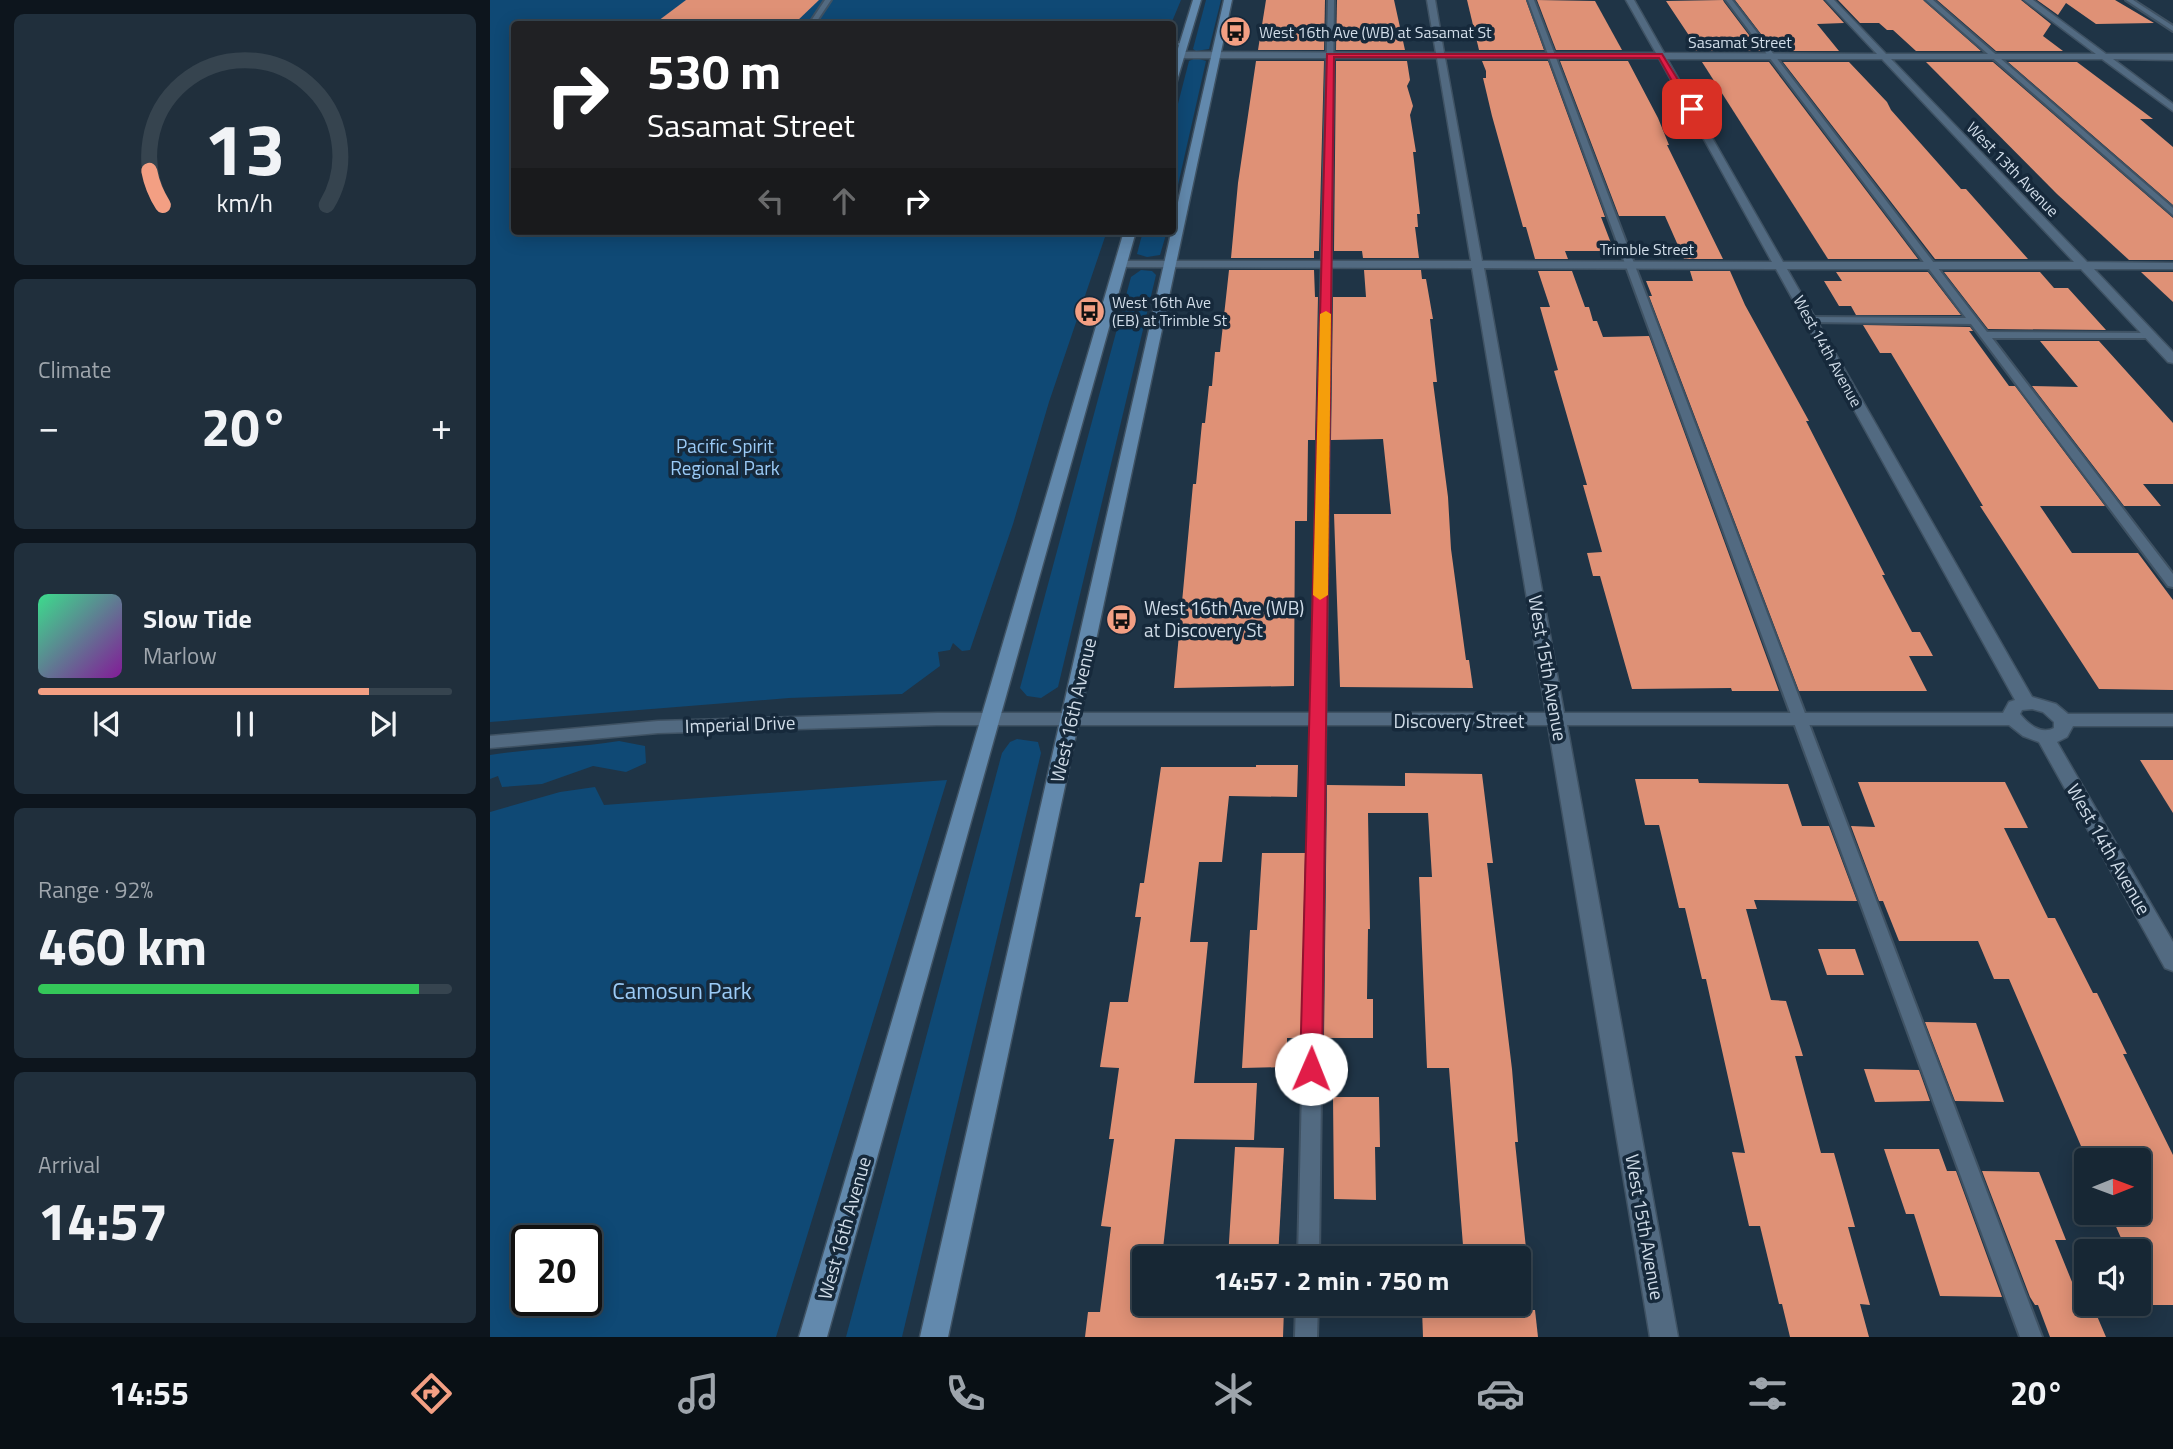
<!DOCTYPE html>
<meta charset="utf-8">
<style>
body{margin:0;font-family:"Titillium Web",sans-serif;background:#202f3c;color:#f1f3f6;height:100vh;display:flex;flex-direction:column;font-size:26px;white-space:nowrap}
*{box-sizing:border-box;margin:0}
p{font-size:23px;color:#9ea5ac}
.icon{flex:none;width:38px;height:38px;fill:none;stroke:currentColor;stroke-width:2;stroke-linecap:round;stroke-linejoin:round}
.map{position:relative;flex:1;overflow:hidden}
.side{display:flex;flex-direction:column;gap:14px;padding:14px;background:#0d151d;width:490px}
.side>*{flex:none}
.top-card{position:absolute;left:21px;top:21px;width:665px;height:214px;border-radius:7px;box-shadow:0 4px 18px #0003,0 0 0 2px #36444f;background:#202124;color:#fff;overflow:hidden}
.needle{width:46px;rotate:89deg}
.fabs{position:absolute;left:1584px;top:1148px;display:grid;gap:14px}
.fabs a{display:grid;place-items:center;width:77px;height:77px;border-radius:7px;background:#172734;box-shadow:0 4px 18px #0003,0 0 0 2px #36444f;font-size:35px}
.speed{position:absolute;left:21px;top:1225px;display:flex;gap:14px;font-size:35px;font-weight:700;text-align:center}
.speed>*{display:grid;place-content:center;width:91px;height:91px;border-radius:50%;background:#172734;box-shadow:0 4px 18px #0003,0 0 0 2px #36444f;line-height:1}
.speed .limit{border:4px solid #111;border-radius:10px;background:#fff;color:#111}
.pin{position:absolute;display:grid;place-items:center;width:60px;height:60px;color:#fff;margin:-30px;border-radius:14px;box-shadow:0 4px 10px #0006}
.me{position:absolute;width:77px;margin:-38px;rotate:1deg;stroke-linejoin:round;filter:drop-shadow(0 0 5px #0008)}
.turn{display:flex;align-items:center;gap:24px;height:147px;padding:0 21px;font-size:32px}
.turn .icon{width:91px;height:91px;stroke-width:2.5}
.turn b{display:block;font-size:49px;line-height:60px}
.lanes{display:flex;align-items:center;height:66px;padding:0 21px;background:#0003;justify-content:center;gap:35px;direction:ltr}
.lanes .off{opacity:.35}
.big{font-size:52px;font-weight:700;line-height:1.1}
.side .card{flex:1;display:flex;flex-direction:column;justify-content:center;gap:10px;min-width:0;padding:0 24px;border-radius:10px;background:#202f3c}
.side .dial{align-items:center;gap:0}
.dial svg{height:182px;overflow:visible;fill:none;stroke:#36444f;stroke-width:7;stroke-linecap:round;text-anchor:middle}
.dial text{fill:#f1f3f6;stroke:none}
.song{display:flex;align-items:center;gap:21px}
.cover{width:84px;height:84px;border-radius:10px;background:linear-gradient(135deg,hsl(150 70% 55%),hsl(290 70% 35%))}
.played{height:7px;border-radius:4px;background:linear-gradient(90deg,#f39f83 80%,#36444f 80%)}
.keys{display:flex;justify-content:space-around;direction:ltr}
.heat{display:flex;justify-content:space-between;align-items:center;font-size:38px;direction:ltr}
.charge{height:10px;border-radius:5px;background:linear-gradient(90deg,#34c759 92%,#36444f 0)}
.trip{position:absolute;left:642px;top:1246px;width:399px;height:70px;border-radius:7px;background:#172734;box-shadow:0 4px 18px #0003,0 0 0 2px #36444f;font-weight:700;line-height:70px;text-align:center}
.dock{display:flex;height:112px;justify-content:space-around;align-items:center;background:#091015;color:#9ea5ac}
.dock .icon{width:49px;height:49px}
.dock .active{color:#f39f83}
.dock b{font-size:32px;color:#f1f3f6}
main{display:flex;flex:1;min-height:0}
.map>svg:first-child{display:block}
.green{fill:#0f4975;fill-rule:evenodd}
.building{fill:#df9176}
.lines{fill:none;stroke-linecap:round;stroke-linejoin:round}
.service-casing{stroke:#3f5263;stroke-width:4}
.minor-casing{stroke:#3f5263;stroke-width:3}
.secondary-casing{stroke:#3f5263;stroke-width:3}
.service{fill:#526a81;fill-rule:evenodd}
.minor{fill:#526a81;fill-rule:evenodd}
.secondary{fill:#6289ad;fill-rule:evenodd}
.route{fill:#e11d48;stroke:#92132f;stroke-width:2}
.slow{fill:#f59e0b}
.labels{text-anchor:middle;stroke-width:7;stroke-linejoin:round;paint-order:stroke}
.far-poi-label{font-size:16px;fill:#d0dce8;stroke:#16293b;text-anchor:start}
.far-street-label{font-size:16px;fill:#d0dce8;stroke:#16293b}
.park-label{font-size:19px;fill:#9bcbf7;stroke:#16293b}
.poi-label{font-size:19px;fill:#d0dce8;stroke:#16293b;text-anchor:start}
.street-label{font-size:19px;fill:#d0dce8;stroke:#16293b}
.near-park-label{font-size:23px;fill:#9bcbf7;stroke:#16293b}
</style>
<main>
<section class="side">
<div class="card dial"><svg viewBox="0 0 100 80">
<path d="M14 69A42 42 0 1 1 86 69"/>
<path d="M14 69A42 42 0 0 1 8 54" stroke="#f39f83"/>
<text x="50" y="56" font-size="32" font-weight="700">13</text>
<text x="50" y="72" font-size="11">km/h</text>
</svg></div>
<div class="card"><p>Climate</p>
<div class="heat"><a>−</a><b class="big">20°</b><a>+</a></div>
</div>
<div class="card">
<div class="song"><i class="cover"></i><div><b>Slow Tide</b><p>Marlow</p></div></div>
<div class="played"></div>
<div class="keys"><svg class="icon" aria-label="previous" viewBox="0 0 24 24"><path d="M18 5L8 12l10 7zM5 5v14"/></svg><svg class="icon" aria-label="pause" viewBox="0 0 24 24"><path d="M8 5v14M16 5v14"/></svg><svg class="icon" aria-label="next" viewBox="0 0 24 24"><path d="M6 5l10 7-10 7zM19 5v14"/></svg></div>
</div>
<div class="card"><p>Range · 92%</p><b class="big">460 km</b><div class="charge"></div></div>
<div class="card"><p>Arrival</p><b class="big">14:57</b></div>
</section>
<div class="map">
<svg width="1683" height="1337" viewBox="0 0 1683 1337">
<rect width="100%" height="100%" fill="#1f3446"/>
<g class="green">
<polygon points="0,0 691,0 681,24 24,24 24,231 617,231 559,402 523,524 480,650 472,651 463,643 460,650 448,652 450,666 412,694 299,698 0,722"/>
<polygon points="716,0 731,0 719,49 706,51 703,49"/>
<polygon points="706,58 716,61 683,207 683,123 699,61"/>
<polygon points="653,231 677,231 670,255 657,257 647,254"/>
<polygon points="651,270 662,271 666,275 568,687 551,698 537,696 530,688 641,277"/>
<polygon points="527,739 548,742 551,753 412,1337 356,1337 512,753 520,742"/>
<path d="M129,741L155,746L156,763L136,772L103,766L52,784L12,787L8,776L0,779V755C43,748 86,748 129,741Z"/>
<path d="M457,780L286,1337H0V812L70,792L105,787L114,805ZM37,1241H96V1300H37Z"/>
</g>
<g class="building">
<polygon points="196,0 329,0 304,24 164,24"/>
<polygon points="776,0 835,0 834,50 768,50"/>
<polygon points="847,0 904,0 915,50 846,50"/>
<polygon points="977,0 1036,0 1054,50 989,50"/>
<polygon points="1047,0 1105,1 1132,50 1066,50"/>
<polygon points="1233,0 1234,2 1271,51 1204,51 1200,44 1203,44 1200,37 1176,1"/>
<polygon points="1245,0 1333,0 1354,23 1327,24 1349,51 1284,51"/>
<polygon points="1348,0 1433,0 1491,51 1426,51 1403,30 1397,30 1389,23 1370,23"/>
<polygon points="1447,0 1531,0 1561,24 1553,36 1573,51 1506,51"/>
<polygon points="1547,0 1625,0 1664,23 1606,24 1576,3 1568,15"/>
<polygon points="766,61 834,61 829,251 824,251 824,258 741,258 748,183"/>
<polygon points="846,61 917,61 920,80 917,86 923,106 920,115 926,152 923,152 930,214 927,214 928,227 925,227 929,258 873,258 872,251 844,251"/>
<polygon points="992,61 1058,61 1115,217 1111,217 1124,251 1075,251 1078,259 1045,259 1036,227 1033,227 1002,116 993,78 996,78 996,71"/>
<polygon points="1070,61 1138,61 1168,118 1179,145 1177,145 1233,259 1194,259 1175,216 1129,216"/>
<polygon points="1212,62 1279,62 1428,259 1338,259"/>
<polygon points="1293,62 1359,62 1397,102 1401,110 1471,189 1476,189 1538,259 1445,259"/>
<polygon points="1436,62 1503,62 1683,218 1683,260 1639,260 1567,194"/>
<polygon points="1518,62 1587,62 1663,119 1650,119 1683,147 1683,205"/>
<polygon points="739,270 824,270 825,297 828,297 825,440 818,440 817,521 805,521 804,686 684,688 703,484 706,484 712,423 715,423 719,386 722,386 725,352 730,352"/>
<polygon points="874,270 931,270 932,279 936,279 943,319 940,319 947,382 943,382 958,497 961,549 976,660 979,660 983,688 850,687 844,514 901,514 893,439 841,440 843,297 876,297"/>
<polygon points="1048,271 1082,271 1095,307 1099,307 1103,321 1107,321 1113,337 1159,336 1289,691 1242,691 1241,688 1142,689 1110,576 1103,576 1097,553 1112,552 1093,485 1097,485 1064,371 1068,370 1050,307 1060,307"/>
<polygon points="1200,271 1240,271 1255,305 1319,421 1316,421 1395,575 1392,575 1422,632 1430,632 1443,656 1419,656 1437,691 1309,691 1159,296 1162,296 1156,281 1203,281"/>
<polygon points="1346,272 1438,272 1471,315 1366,315 1361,306 1349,306 1334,281 1352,281"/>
<polygon points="1454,272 1550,272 1564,288 1578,288 1616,330 1498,329"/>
<polygon points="1651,272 1683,272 1683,302"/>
<polygon points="1373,325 1480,327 1483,331 1479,331 1519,386 1525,386 1615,506 1550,506 1582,553 1648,553 1683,600 1683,690 1609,689 1490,506 1493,506 1401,353 1390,353"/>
<polygon points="1550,341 1609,341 1683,423 1683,484 1653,484 1671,506 1634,506 1542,386 1588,387"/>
<polygon points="1650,760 1683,760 1683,813"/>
<polygon points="766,765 808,765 807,797 739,796 732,862 709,862 700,942 718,942 704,1083 767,1083 764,1140 685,1139 672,1258 654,1258 654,1312 734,1313 734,1309 794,1309 793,1337 595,1337 598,1312 610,1312 621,1227 611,1226 624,1139 619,1139 629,1068 610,1067 620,1002 638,1002 651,917 645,917 650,883 654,883 671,767 766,767"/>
<polygon points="915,773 992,774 1003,863 997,863 1022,1069 1028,1142 1025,1142 1037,1258 974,1258 959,1068 937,1068 929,877 942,877 938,813 878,813 880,929 878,929 877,999 883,999 883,1038 834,1038 837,785 915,786"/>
<polygon points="1145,779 1208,779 1209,783 1298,784 1312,826 1339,826 1367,901 1264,900 1267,909 1256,909 1281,1000 1296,1001 1313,1056 1305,1056 1331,1153 1344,1153 1365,1227 1358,1227 1380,1305 1370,1304 1379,1337 1300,1337 1292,1304 1289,1304 1270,1226 1259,1226 1242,1152 1255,1153 1216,979 1212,979 1195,908 1189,908 1169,825 1155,825"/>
<polygon points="1368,782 1515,782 1538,828 1514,828 1558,918 1565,918 1603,993 1607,993 1637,1054 1633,1054 1683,1155 1683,1305 1659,1305 1648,1282 1648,1239 1631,1238 1620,1213 1648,1213 1648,1160 1597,1160 1519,979 1504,979 1488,941 1409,941 1393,901 1389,901 1361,826 1385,827"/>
<polygon points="772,853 815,853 811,1038 797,1038 797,1067 752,1068 760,930 767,930"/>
<polygon points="1328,949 1365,949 1374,975 1337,975"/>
<polygon points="1435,1022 1486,1023 1514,1102 1465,1101"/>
<polygon points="1374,1069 1429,1070 1440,1101 1385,1102"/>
<polygon points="843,1097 889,1097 890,1147 885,1147 886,1200 844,1199"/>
<polygon points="745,1147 794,1148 788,1258 738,1258"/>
<polygon points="1394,1149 1449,1149 1457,1171 1466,1171 1512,1297 1450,1296 1424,1214 1416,1214"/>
<polygon points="1492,1171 1549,1172 1576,1240 1565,1240 1593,1309 1604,1309 1616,1337 1560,1337 1548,1305 1545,1305 1540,1297"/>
<polygon points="932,1309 1045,1310 1048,1337 933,1337"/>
</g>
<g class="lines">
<defs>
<g id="service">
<polygon points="335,0 341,0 325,24 319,24"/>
<polygon points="838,0 844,0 829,1258 808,1258"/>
<polygon points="1038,0 1044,0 1552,1337 1530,1337"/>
<polygon points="1236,0 1242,0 1497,332 1664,333 1664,337 1660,338 1502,338 1683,574 1683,587 1678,586 1481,324 1317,322 1315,320 1320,317 1476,318"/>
<polygon points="1436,0 1443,0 1683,208 1683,215"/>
<polygon points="1636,0 1643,0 1683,26 1683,31"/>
<polygon points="682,42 697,44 682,46"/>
<polygon points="806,1304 828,1304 827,1337 805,1337"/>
</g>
<path id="minor" d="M937,0H945L954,53H1166L1136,0H1144L1174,53L1387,54L1336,0H1344L1396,54H1606L1534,0H1543L1616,54H1683V60L1623,59L1683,104V111L1612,59H1401L1597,262L1683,263V269H1604L1683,352V363L1678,362L1591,269H1297L1542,697L1566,704L1578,714H1683V726H1583L1577,737L1567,742L1683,942V971L1675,968L1549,742L1533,736L1519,725H1077L1188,1337H1160L1058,725H447L168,733L0,748V736L168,721L447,713H1056L982,268L631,267L625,264L631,261H981L947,58H691L687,55L691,52L946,53ZM955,58H1169L1282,262L992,261ZM1177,59H1392L1584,262H1293ZM994,268L1286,269L1525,700L1519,702L1513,713H1074ZM1542,709L1553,712L1564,722V728C1551,735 1538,724 1530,714L1532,710Z"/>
<g id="secondary">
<polygon points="703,0 711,0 686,84 682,87 682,68"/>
<polygon points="734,0 742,0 458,1337 430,1337"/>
<polygon points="634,231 646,231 337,1337 309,1337"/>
</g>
</defs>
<use href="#service" class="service-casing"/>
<use href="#minor" class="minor-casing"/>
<use href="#secondary" class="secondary-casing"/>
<use href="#service" class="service"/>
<use href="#minor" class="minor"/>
<use href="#secondary" class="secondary"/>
</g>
<polygon class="route" points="837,54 1172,54 1206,109 1199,111 1169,58 844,57 832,1069 829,1076 821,1079 814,1076 810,1069"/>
<polygon class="slow" points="836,311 841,314 838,595 830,600 823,595 830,314"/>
<defs>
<symbol id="bus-disc" viewBox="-11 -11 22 22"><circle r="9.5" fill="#f39f83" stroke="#16293b"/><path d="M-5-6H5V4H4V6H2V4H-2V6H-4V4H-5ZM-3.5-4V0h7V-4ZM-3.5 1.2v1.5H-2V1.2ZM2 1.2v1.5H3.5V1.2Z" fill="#111"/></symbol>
</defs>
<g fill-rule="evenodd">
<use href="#bus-disc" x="728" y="14" width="35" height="35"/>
<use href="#bus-disc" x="582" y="294" width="35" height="35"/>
<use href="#bus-disc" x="614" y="602" width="35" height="35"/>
</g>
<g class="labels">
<g class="far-poi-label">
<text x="769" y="38">West 16th Ave (WB) at Sasamat St</text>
<text x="622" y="308">West 16th Ave<tspan x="622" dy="18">(EB) at Trimble St</tspan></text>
</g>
<g class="far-street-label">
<text x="1250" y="48">Sasamat Street</text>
<text transform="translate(1523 169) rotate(46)" y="6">West 13th Avenue</text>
<text x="1157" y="255">Trimble Street</text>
<text transform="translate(1338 351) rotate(61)" y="6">West 14th Avenue</text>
</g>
<g class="park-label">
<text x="235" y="453">Pacific Spirit<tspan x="235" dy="22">Regional Park</tspan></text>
</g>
<g class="poi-label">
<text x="654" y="615">West 16th Ave (WB)<tspan x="654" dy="22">at Discovery St</tspan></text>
</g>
<g class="street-label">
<text transform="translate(1058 668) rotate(80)" y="7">West 15th Avenue</text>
<text transform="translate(583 710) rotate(-77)" y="7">West 16th Avenue</text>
<text x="969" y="728">Discovery Street</text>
<text transform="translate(250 724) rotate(-2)" y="7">Imperial Drive</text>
<text transform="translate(1619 849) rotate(60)" y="7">West 14th Avenue</text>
<text transform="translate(1155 1227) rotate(80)" y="7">West 15th Avenue</text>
<text transform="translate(354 1228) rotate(-74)" y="7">West 16th Avenue</text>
</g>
<g class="near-park-label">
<text x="192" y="999">Camosun Park</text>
</g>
</g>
</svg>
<div class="fabs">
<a><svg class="needle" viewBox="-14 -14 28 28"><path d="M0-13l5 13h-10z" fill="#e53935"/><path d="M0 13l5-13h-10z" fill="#9ea5ac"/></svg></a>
<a><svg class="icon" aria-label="sound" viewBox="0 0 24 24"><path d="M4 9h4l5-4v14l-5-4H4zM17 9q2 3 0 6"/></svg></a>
</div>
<div class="speed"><div class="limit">20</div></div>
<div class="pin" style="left:1202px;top:109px;background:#d93025"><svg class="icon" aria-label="arrive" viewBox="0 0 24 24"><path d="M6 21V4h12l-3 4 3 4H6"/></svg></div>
<svg class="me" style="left:821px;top:1069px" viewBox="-20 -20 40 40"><circle r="19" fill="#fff"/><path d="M0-13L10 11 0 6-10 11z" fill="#e11d48"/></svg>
<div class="trip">14:57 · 2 min · 750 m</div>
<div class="top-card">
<div class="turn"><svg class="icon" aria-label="right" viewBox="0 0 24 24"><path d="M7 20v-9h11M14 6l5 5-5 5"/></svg><div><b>530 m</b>Sasamat Street</div></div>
<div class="lanes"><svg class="icon off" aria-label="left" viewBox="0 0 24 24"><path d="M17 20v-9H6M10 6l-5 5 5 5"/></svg><svg class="icon off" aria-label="ahead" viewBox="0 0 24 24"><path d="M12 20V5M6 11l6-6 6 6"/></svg><svg class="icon" aria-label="right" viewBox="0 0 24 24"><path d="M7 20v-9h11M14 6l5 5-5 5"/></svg></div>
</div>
</div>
</main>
<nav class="dock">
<b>14:55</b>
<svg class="icon active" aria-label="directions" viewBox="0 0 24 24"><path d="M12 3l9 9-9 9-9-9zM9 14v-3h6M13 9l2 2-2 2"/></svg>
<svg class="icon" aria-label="music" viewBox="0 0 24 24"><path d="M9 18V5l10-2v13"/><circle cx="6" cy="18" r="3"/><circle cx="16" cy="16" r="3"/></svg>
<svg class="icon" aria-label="phone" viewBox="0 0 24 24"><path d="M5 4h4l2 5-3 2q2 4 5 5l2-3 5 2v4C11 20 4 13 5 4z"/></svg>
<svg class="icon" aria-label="climate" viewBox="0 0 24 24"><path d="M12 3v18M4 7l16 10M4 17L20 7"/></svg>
<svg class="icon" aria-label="car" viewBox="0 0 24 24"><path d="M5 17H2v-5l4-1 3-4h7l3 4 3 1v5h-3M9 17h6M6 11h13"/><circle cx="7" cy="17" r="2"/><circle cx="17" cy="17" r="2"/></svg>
<svg class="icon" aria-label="filters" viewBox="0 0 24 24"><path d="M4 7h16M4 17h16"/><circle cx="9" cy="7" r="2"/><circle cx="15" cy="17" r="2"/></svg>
<b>20°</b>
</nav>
